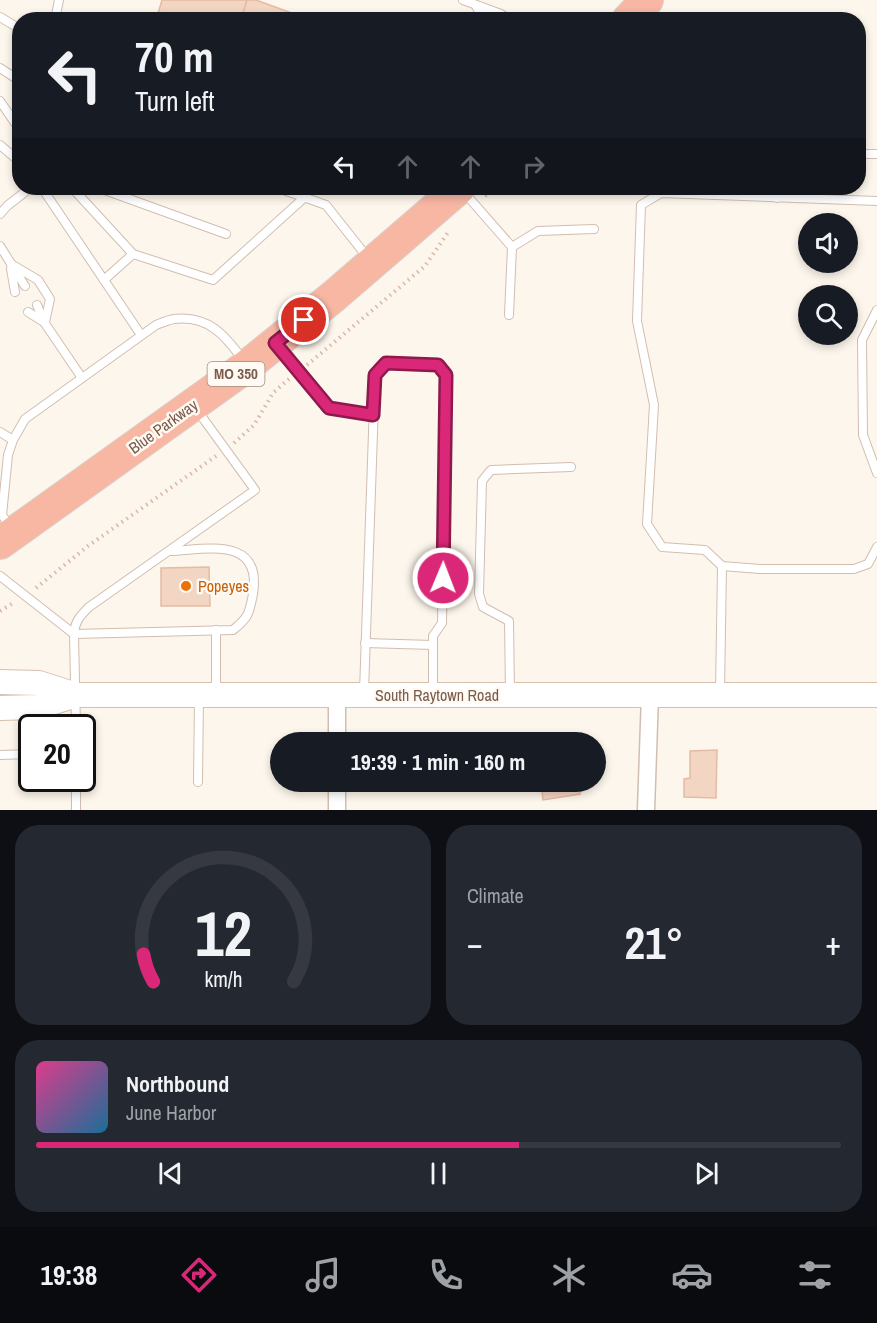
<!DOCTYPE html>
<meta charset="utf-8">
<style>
body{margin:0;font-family:"Archivo Narrow",sans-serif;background:#242831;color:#f1f3f6;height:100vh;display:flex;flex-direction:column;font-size:22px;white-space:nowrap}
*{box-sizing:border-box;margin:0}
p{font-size:20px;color:#9ea1a6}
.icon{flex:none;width:33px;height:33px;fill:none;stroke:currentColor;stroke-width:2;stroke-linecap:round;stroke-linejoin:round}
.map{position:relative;height:810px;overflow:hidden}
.side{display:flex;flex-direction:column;gap:15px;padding:15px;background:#0d0f14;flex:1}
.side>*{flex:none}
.hud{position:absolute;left:12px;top:12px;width:854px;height:183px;border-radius:24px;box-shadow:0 3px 9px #0003;background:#171b24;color:#f1f3f6;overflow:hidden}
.fabs{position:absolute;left:798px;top:213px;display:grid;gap:12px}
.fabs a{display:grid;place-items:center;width:60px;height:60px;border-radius:50%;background:#171b24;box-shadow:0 3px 9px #0003;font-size:30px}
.speed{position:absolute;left:18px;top:714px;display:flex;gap:12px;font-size:30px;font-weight:700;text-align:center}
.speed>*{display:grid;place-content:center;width:78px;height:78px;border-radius:50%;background:#171b24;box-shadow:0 3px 9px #0003;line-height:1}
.speed .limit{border:3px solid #111;border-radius:9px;background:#fff;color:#111}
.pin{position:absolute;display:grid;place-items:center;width:51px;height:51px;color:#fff;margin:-26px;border:3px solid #fff;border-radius:50%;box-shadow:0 2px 6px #0007}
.me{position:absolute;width:66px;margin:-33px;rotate:1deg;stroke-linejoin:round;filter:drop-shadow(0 0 4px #0008)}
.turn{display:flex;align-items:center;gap:21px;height:126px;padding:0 24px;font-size:27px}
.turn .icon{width:78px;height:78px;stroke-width:2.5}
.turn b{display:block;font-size:42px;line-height:51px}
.lanes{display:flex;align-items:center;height:57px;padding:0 24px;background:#0003;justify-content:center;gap:30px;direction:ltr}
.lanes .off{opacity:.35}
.big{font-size:45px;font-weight:700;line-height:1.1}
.side .card{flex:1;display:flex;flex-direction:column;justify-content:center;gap:9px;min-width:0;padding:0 21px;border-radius:24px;background:#242831}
.side .dial{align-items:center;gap:0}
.dial svg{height:156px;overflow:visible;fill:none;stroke:#363941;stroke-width:7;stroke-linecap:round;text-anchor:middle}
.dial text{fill:#f1f3f6;stroke:none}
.song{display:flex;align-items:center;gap:18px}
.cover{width:72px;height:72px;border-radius:9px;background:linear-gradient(135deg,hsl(330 70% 55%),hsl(200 70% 35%))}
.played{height:6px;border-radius:3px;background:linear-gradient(90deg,#db2777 60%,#363941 60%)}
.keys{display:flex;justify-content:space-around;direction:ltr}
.heat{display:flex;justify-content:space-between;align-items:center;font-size:33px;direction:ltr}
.side .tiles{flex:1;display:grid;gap:15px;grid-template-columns:1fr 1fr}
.card:last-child{grid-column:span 2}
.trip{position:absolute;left:270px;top:732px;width:336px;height:60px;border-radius:30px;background:#171b24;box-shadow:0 3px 9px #0003;font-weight:700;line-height:60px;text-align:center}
.tabs{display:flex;height:96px;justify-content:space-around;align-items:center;background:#090b0e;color:#9ea1a6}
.tabs .icon{width:42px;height:42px}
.tabs .on{color:#db2777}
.tabs b{font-size:27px;color:#f1f3f6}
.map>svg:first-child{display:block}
.building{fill:#f3d5c3;stroke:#e6bba3;stroke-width:1.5}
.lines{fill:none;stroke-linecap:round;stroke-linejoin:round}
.lane-casing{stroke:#d1beb0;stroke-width:10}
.street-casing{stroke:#d1beb0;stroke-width:19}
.secondary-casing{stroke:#d6c0b0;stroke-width:26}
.highway-casing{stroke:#dad1cd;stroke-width:34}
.path{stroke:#d9b8a5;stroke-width:4;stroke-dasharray:1.5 4.5;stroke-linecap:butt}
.lane{stroke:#fff;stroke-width:8}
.street{stroke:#fff;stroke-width:16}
.secondary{stroke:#fff;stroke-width:24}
.highway{stroke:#f7b7a3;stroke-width:32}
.route-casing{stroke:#8e194d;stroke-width:15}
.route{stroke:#db2777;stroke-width:10}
.food-dot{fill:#e8710a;stroke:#fffaf3;stroke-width:2}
.labels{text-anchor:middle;stroke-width:5;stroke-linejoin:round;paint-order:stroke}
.shield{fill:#fffaf3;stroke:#a28b7f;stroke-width:1.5}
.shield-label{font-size:15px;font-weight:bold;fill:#7a5c4d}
.street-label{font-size:16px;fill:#7a5c4d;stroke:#fffaf3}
.food-label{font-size:16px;fill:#c56008;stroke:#fffaf3;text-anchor:start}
</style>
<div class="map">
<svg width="877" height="810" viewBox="0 0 877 810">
<rect width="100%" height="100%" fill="#fdf6ec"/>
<g class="building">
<polygon points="162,0 247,0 241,20 156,20"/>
<polygon points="247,0 256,0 311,20 241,20"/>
<polygon points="209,567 210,606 161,606 161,568"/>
<polygon points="717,750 716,798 684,797 684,779 690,778 690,751"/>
<polygon points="541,782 580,782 580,794 543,800"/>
</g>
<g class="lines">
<defs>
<g id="lane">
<polyline points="463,0 501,14 510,20"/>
<polyline points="476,6 484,20"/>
<polyline points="0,17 20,29"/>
<polyline points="55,20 59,0"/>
<polyline points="0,68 20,81"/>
<polyline points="0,101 15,123 20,126"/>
<polyline points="0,145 20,162"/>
<polyline points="858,154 877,154"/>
<polyline points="42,188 141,335"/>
<polyline points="79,188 76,192 133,254 213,280 305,197"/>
<polyline points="99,188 226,234"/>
<polyline points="278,188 326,205 368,258"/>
<polyline points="777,188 777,198"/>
<polyline points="463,191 512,247"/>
<polyline points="0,214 7,206 30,188"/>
<polyline points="0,246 25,286"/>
<polyline points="11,264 38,280 50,299 45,322"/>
<polyline points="11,269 15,292"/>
<polyline points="104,280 133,254"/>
<polyline points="37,305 44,322 82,378"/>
<polyline points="877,310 862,340 863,435 877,473"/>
<polyline points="28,312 44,322"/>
<polyline points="509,315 512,247 538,231 594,229"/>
<polyline points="279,348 329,408 373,415"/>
<polyline points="0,432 13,440"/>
<path d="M12,529L2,515L8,455L13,440L25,419L156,325C161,323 168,320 174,319C208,315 225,335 243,360"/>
<polyline points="722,566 760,569 854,569 868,564 877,547"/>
<path d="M0,576L74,634L233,630C249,617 249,614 253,594C262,537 209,549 172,551"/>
<polyline points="365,643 433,645"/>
<polyline points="364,692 375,375 386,364 438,365 446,375 442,623 433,636 433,694"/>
<polyline points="720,692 722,566 705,550 662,547 647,524 654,405 637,321 641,205 661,193 877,201"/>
<polyline points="216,694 216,630"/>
<polyline points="510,694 509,621 483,607 479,594 482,481 491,470 571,467"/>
<path d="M76,728L74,634C75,621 80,616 89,607L255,490L197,410"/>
<polyline points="0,755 32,754"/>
<polyline points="76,778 76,810"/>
<polyline points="198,782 199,698"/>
</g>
<g id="street">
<polyline points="337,742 337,695"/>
<polyline points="337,810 337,782"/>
<polyline points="646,810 650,695"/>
</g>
<g id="secondary">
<polyline points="0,682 39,683 76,695"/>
<polyline points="0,708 38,707 76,695 877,695"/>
</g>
<g id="highway">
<polyline points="628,20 647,0"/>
<polyline points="0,543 247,366 334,296 459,188"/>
</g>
</defs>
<use href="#lane" class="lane-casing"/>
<use href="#street" class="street-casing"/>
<use href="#secondary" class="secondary-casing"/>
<use href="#highway" class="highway-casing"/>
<g class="path">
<polyline points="485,196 494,188"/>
<polyline points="307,365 425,266 449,231"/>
<polyline points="234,443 254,425 273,393 289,379"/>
<polyline points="36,588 88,546 216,456"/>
<polyline points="0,611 15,602"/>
</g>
<use href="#lane" class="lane"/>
<use href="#street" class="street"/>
<use href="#secondary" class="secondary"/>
<use href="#highway" class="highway"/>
</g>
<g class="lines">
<defs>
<polyline id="route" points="304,320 275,343 329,408 373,415 375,375 386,363 438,365 446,375 443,578"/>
</defs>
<use href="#route" class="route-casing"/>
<use href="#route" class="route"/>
</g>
<circle class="food-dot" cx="186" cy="586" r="6"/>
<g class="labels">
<rect class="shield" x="207.5" y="362" width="57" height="24" rx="4.5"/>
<g class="shield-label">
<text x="236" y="379">MO 350</text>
</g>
<g class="street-label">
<text transform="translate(163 426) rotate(-36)" y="6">Blue Parkway</text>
<text x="437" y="701">South Raytown Road</text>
</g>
<g class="food-label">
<text x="198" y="592">Popeyes</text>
</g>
</g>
</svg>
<div class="fabs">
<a><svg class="icon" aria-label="sound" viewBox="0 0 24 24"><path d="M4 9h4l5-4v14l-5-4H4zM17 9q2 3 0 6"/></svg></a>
<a><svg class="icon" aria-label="search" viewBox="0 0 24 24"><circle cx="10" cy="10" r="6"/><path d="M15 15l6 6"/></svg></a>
</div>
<div class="speed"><div class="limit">20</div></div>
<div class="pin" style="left:304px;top:320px;background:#d93025"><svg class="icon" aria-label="arrive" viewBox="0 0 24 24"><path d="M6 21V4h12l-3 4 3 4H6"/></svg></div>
<svg class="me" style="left:443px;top:578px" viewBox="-20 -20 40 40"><circle r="17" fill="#db2777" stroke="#fff" stroke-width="3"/><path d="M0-11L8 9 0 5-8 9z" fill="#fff"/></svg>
<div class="trip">19:39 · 1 min · 160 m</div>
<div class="hud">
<div class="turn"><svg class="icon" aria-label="left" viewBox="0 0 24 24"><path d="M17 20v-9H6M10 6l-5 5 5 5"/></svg><div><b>70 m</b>Turn left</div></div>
<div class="lanes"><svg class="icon" aria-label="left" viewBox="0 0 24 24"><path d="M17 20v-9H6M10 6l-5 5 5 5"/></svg><svg class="icon off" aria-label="ahead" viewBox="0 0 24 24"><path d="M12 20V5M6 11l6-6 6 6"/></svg><svg class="icon off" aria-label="ahead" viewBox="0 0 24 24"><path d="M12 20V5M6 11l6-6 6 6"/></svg><svg class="icon off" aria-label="right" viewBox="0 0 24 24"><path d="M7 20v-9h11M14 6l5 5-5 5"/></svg></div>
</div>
</div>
<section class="side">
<div class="tiles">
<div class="card dial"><svg viewBox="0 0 100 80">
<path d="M14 69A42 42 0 1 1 86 69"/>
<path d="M14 69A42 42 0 0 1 9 55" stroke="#db2777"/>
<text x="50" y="56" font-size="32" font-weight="700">12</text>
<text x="50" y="72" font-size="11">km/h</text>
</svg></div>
<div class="card"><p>Climate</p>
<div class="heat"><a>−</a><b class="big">21°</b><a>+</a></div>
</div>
<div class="card">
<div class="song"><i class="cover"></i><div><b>Northbound</b><p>June Harbor</p></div></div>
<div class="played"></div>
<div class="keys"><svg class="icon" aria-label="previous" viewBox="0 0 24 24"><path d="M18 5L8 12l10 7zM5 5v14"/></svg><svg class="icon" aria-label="pause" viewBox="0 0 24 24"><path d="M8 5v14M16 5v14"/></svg><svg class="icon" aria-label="next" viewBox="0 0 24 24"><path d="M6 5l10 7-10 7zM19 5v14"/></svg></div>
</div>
</div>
</section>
<nav class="tabs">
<b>19:38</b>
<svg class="icon on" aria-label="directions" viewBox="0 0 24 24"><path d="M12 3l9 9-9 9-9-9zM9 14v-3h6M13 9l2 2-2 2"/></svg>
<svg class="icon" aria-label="music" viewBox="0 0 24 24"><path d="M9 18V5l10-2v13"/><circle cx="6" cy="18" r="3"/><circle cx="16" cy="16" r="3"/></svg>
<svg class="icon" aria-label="phone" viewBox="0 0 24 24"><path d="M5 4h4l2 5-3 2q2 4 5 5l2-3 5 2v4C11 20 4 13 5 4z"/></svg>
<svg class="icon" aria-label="climate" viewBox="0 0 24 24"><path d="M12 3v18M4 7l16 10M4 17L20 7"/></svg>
<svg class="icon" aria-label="car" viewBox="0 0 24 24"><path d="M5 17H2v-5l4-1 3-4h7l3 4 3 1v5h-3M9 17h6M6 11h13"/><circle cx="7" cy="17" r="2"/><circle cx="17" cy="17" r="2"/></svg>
<svg class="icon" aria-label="filters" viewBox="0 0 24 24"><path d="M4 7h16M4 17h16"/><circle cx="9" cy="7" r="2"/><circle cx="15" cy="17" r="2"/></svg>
</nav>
